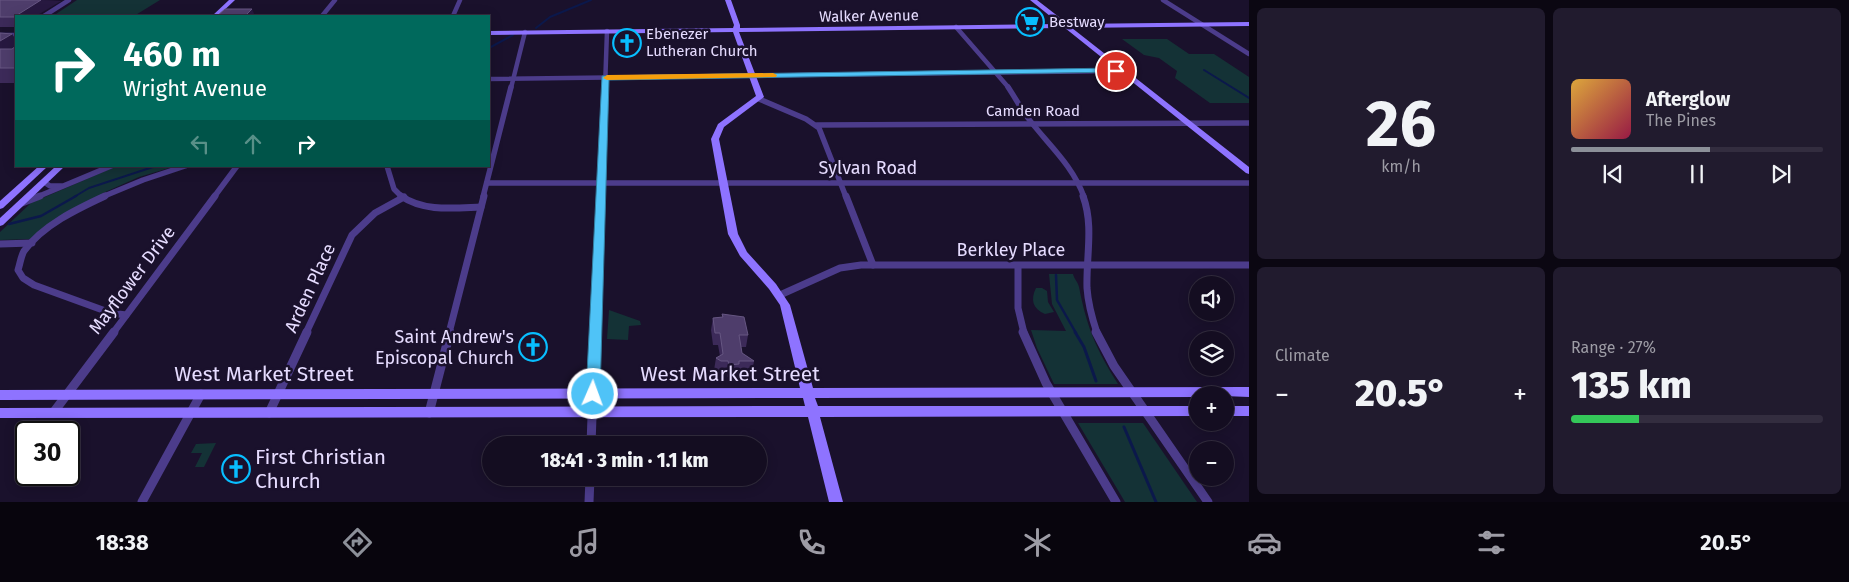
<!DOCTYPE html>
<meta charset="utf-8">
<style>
body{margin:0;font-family:"Fira Sans",sans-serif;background:#211b2e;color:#f1f3f6;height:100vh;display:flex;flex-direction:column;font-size:19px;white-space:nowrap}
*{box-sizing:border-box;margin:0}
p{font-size:16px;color:#9d9ca5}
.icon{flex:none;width:28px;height:28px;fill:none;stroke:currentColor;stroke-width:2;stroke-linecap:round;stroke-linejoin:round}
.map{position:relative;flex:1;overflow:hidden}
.sheet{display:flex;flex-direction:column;gap:8px;padding:8px;background:#0b0712;width:600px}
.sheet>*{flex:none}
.banner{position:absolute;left:15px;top:15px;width:475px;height:152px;border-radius:0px;box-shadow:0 2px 12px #0003,0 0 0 1px #332d3f;background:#00695c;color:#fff;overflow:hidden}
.tools{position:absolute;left:1189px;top:276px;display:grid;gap:10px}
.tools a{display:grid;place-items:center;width:45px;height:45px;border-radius:50%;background:#140d21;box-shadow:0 2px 12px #0003,0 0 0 1px #332d3f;font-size:25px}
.speed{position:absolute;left:15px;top:421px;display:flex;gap:10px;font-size:25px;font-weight:700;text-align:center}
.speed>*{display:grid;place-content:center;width:65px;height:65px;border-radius:50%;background:#140d21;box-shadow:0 2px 12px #0003,0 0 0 1px #332d3f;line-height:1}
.speed .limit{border:2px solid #111;border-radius:8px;background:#fff;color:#111}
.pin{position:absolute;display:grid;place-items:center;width:42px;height:42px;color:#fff;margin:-21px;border:2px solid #fff;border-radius:50%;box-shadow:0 1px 5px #0007}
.me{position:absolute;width:55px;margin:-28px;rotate:2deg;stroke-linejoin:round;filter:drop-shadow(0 0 4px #0008)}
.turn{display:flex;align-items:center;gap:18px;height:105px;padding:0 25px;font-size:22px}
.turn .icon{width:65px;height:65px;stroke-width:2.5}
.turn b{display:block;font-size:35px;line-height:42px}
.lanes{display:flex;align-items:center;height:48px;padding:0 25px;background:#0003;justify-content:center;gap:25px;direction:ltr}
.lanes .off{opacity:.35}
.big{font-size:38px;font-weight:800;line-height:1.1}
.sheet .tile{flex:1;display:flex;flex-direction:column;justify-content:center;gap:8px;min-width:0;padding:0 18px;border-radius:8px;background:#211b2e}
.sheet .dial{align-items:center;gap:0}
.dial b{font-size:65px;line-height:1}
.song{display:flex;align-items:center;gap:15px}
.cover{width:60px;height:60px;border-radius:8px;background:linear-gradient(135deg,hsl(40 70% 55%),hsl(340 70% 35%))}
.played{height:5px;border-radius:2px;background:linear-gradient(90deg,#8c9099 55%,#332d3f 55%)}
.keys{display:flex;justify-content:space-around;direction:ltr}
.heat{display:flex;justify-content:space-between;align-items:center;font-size:28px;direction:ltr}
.charge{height:8px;border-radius:4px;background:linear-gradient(90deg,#34c759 27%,#332d3f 0)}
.sheet .tiles{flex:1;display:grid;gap:8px;grid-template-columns:repeat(2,1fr)}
.trip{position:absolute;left:482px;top:436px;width:285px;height:50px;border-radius:25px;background:#140d21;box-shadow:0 2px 12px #0003,0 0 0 1px #332d3f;font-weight:800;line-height:50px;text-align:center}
.tab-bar{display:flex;height:80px;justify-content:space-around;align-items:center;background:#08050d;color:#9d9ca5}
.tab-bar .icon{width:35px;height:35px}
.tab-bar .selected{color:#8c9099}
.tab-bar b{font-size:22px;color:#f1f3f6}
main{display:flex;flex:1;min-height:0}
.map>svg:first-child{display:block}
.green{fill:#143236}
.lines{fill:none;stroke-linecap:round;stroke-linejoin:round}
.stream-far2{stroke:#0b184b;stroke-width:2}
.stream-far1{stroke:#0b184b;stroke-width:2.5}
.stream{stroke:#0b184b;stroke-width:3}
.street-far3{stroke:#4c3c8b;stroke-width:4.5}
.street-far2{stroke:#4c3c8b;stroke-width:5.5}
.street-far1{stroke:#4c3c8b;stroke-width:7}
.street{stroke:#4c3c8b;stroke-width:9}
.secondary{fill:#8e73ff;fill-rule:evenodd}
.wall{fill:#3c2a59}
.shaded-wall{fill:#271840}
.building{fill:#4e3d6b;stroke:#665682}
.route{fill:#4fc3f7;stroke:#337fa1}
.slow{fill:#f59e0b}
.labels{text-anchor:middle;stroke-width:5;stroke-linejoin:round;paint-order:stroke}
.far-street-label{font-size:15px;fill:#e6dcff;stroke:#1a112c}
.far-poi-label{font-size:15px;fill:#e6dcff;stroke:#1a112c;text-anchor:start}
.street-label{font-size:18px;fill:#e6dcff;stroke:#1a112c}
.poi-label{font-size:18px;fill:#e6dcff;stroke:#1a112c;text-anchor:end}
.near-street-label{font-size:21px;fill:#e6dcff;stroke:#1a112c}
.near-poi-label{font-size:21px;fill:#e6dcff;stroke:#1a112c;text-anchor:start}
</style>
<main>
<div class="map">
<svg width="1249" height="502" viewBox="0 0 1249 502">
<rect width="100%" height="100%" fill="#1a112c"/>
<g class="green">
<polygon points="77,0 160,0 134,16 53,16"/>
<polygon points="1122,39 1167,39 1189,54 1214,54 1249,77 1249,103 1210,103 1175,78 1177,71 1159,58 1144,55"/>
<polygon points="117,166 176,166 139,177 103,193 31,239 0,240 0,232 31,203"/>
<path d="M1049,274H1073C1074,279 1078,282 1079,287C1087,328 1096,349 1118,384H1054L1037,348L1031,330L1066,331L1052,304Z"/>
<path d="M1036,288H1042L1047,291L1048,302L1054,312L1045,314C1033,309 1030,300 1036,288Z"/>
<polygon points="609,310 640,321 641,325 629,326 628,340 607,339"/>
<polygon points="1078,423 1143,423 1197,502 1125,502"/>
<polygon points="216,443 204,467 195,467 202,453 191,453 196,444"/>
</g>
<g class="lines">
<g class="stream-far2">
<polyline points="536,28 550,17 591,0"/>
<polyline points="489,48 513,35"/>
<polyline points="1204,70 1249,98"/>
<polyline points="74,197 89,188 156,166"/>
</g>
<g class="stream-far1">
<polyline points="9,224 41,216 76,196"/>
<polyline points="1056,275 1057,300 1076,333"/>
</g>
<g class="stream">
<polyline points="1075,332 1084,347 1096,381"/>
<polyline points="1124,427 1156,502"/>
</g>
<g class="street-far3">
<polyline points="1163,0 1249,54"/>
<polyline points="44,16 69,0"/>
<polyline points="322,16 335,0"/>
<polyline points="453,16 460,0"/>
<polyline points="956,27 1009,88"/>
<polyline points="0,35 16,35"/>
<polyline points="489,79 1121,71"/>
<polyline points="511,88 525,32"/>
<polyline points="605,88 607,31"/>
</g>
<g class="street-far2">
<path d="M1008,87C1014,96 1019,105 1025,114C1045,142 1072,163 1084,197"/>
<polyline points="759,99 806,119 819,128 846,197"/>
<polyline points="817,125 1249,123"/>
<polyline points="387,166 394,189 402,197"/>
<polyline points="44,182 50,186 61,186"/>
<polyline points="488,183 1249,183"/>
<polyline points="37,197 111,166"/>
<polyline points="102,197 143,180 185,166"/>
<polyline points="214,197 237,166"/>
<polyline points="483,197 511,87"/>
<polyline points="601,197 605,87"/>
</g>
<g class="street-far1">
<path d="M105,196C77,209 43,225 24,251C21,256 20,264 18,270L23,278L34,285L111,313L126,315"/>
<path d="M401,196C424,212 454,208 481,207"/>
<polyline points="846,196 873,265"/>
<path d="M1083,196C1094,226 1086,256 1087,288C1088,303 1092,318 1097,333"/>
<polyline points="22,203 40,196"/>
<polyline points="0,244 32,243"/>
<polyline points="1018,266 1018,308 1024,333"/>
<polyline points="780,295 840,268 861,265 1249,265"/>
<polyline points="113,333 215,196"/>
<polyline points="306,333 352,235 375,213 404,197"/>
<polyline points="449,333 484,196"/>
<polyline points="595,333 601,196"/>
</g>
<g class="street">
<polyline points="1023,332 1046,383 1116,502"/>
<polyline points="1096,332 1114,366 1208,502"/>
<polyline points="53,413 114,332"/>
<polyline points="269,413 307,332"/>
<polyline points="429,413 450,332"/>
<polyline points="591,445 595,332"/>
<polyline points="142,502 201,394"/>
<polyline points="589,502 590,478"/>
</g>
<g class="secondary">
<polygon points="229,0 235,0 218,16 212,16"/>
<polygon points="725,0 731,0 740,25 740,28 1060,24 1030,0 1037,0 1068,24 1249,22 1249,26 1072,28 1249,167 1249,174 1246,173 1065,28 739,32 764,97 724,127 719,139 738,234 747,252 776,284 790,305 813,388 1249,387 1249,397 1198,395 1198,397 815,398 818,406 1198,406 1198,416 820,417 843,502 829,502 808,417 0,418 0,408 805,406 803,398 0,400 0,390 800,388 780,305 769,289 740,256 728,234 711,139 718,124 756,96 733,32 489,35 489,31 733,28 734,25"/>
<polygon points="39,166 48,166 3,208 0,209 0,201"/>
<polygon points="56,166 65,166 3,225 0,226 0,218"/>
<rect x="1225" y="406" width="24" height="10"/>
</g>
</g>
<g class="wall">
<polygon points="0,0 61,1 16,16 16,27 0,27"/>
<polygon points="0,33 12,34 16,40 16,83 0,83"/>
<polygon points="722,314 748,335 746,347 741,347 742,353 754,361 752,373 738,373 737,377 727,377 727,373 720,373 714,370 716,358 720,356 718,345 713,345 711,330 713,318 722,317"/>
</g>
<g class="shaded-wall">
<polygon points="41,0 61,1 36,16 16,16 16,21 14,17"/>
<polygon points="252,9 255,16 245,16"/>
<polygon points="12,34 16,40 16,51 0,61 0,39"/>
</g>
<g class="building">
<polygon points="0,0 41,0 14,17 0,17"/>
<polygon points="225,9 252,9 245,16 217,16"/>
<polygon points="0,33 12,34 0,41"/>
<polygon points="16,46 16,67 14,68 0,68 0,49 12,49"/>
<polygon points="722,314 744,317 748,335 739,335 742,353 754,361 739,361 739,364 729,365 728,361 721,361 716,358 723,354 720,333 715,333 713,318 723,317"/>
</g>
<polygon class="route" points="1116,68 1120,71 1119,72 609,80 600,394 598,398 588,398 586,394 602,76"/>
<polygon class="slow" points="773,73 777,75 776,77 607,80 603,78 607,75"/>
<defs>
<symbol id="supermarket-ring" viewBox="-11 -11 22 22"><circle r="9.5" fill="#1a112c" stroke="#08beff" stroke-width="1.5"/><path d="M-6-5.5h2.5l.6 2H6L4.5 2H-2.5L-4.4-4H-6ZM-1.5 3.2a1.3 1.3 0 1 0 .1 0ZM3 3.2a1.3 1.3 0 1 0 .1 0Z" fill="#08beff"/></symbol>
<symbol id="church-ring" viewBox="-11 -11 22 22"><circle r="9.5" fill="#1a112c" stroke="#08beff" stroke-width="1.5"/><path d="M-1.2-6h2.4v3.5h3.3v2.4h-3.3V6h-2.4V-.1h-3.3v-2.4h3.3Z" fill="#08beff"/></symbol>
</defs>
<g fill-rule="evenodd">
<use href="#supermarket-ring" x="1014" y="6" width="32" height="32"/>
<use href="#church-ring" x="611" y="27" width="32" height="32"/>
<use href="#church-ring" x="517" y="331" width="32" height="32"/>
<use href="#church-ring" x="220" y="453" width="32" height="32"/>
</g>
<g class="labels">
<g class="far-street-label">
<text transform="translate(869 16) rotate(-1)" y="5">Walker Avenue</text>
<text x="1033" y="116">Camden Road</text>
</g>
<g class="far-poi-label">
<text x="1049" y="27">Bestway</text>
<text x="646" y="39">Ebenezer<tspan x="646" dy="17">Lutheran Church</tspan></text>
</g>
<g class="street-label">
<text x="868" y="174">Sylvan Road</text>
<text x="1011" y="256">Berkley Place</text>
<text transform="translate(132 280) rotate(-53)" y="6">Mayflower Drive</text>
<text transform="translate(310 288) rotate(-65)" y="6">Arden Place</text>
</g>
<g class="poi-label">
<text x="514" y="343">Saint Andrew's<tspan x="514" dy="21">Episcopal Church</tspan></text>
</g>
<g class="near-street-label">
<text x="264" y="381">West Market Street</text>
<text x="730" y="381">West Market Street</text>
</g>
<g class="near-poi-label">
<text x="255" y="464">First Christian<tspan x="255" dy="24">Church</tspan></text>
</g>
</g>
</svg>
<div class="tools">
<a><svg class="icon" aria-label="sound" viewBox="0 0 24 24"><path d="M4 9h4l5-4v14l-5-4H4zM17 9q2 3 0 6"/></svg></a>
<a><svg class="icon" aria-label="layers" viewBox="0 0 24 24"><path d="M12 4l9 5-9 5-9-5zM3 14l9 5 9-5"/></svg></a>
<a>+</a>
<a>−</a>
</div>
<div class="speed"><div class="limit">30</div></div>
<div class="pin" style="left:1116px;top:71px;background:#d93025"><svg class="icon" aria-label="arrive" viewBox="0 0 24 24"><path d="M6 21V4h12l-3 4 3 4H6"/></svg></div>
<svg class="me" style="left:593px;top:394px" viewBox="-20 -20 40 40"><circle r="17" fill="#4fc3f7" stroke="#fff" stroke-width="3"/><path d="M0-11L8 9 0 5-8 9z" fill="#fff"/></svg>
<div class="trip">18:41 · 3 min · 1.1 km</div>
<div class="banner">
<div class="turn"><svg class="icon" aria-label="right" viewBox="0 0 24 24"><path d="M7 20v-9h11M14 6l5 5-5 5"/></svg><div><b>460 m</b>Wright Avenue</div></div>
<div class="lanes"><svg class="icon off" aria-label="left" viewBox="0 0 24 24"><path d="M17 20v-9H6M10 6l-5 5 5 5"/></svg><svg class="icon off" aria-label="ahead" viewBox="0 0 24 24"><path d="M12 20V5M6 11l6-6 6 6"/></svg><svg class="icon" aria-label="right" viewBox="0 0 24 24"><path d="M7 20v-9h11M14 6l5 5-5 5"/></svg></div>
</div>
</div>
<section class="sheet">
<div class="tiles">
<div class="tile dial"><b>26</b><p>km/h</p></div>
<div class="tile">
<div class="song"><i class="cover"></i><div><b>Afterglow</b><p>The Pines</p></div></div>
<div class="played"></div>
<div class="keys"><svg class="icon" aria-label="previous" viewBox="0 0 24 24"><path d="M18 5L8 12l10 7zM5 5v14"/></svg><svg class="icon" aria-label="pause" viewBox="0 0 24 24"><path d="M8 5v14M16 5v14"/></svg><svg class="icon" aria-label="next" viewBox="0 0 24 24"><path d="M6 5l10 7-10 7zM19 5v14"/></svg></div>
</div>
<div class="tile"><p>Climate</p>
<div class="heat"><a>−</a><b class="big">20.5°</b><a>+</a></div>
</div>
<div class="tile"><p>Range · 27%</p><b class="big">135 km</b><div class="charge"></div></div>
</div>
</section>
</main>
<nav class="tab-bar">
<b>18:38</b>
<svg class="icon selected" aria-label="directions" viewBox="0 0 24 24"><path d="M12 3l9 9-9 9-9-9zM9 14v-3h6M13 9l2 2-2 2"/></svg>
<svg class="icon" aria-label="music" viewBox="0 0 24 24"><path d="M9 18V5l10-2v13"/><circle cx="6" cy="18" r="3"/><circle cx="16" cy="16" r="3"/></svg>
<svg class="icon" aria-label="phone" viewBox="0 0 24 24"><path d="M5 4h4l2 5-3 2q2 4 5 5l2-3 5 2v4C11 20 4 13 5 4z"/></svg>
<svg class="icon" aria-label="climate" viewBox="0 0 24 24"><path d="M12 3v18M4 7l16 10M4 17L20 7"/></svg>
<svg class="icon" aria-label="car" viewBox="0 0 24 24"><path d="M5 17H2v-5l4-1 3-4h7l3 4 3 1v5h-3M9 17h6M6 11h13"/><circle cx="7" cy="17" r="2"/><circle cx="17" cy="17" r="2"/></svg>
<svg class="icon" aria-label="filters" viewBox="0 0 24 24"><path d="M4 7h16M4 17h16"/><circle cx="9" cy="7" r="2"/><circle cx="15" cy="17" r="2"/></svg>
<b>20.5°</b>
</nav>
